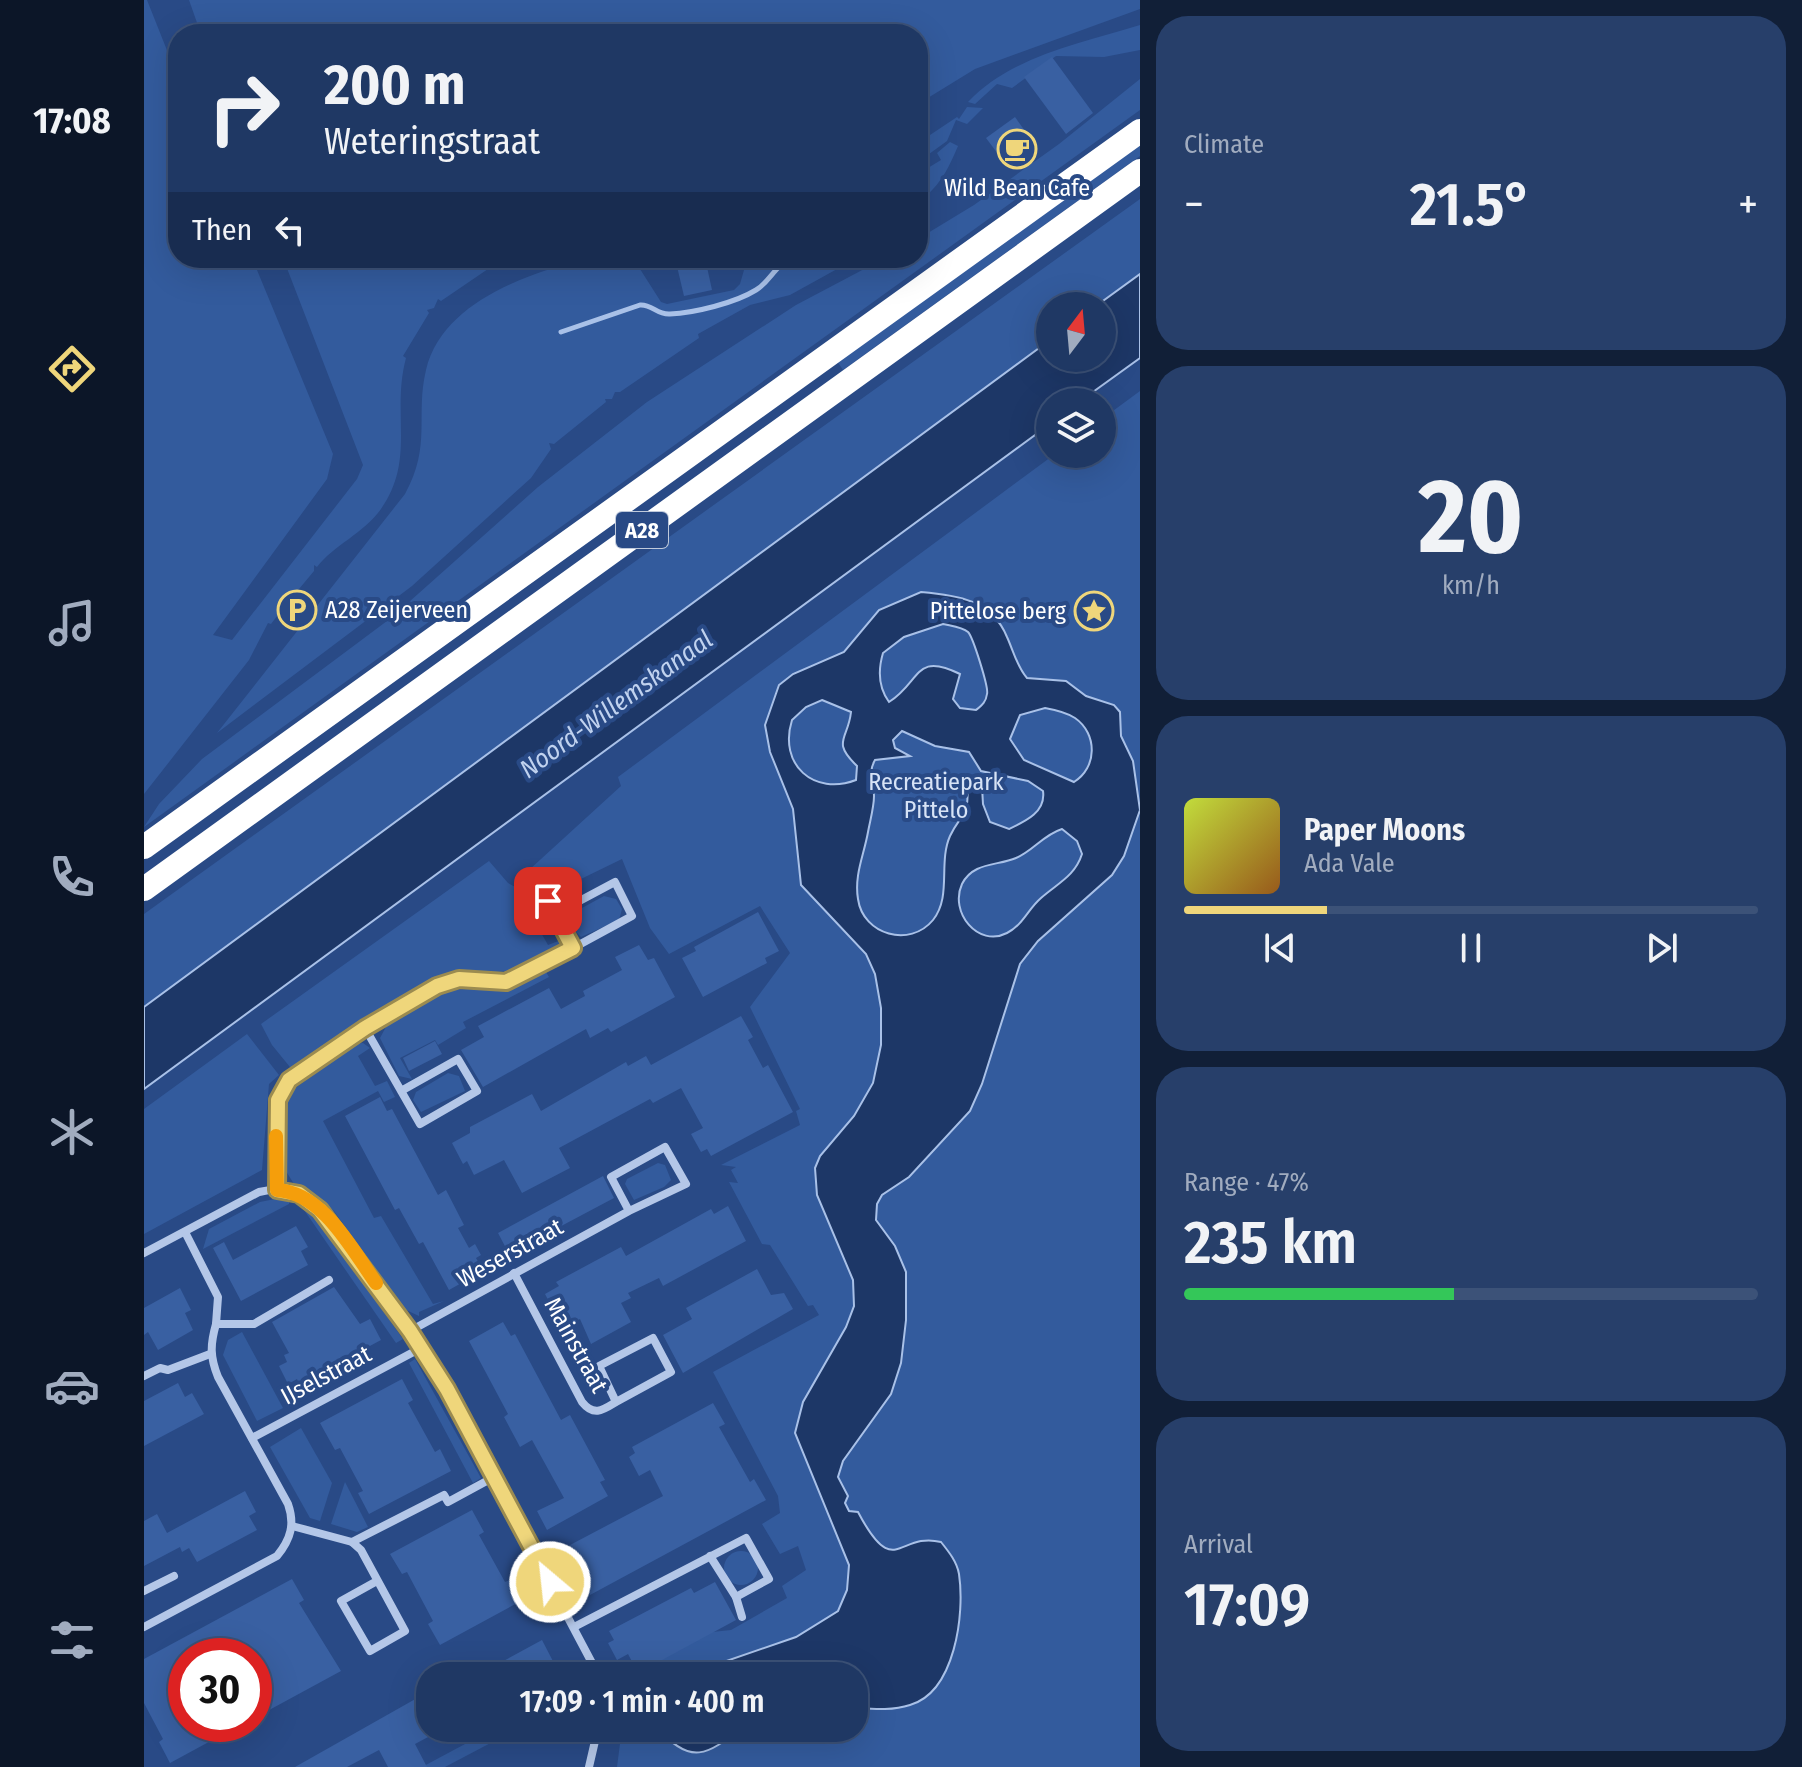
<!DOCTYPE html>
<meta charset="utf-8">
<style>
body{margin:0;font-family:"Fira Sans Condensed",sans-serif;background:#273f6a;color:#f1f3f6;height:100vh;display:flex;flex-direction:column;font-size:30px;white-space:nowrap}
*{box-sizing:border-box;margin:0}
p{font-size:26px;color:#a1acbf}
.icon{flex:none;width:44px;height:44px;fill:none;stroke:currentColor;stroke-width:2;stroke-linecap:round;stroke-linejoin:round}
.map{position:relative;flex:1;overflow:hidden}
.panel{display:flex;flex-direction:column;gap:16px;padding:16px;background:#111f37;width:662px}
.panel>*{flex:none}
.top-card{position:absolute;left:24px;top:24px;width:760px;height:244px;border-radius:32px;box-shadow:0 8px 32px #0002,0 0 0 2px #3c5278;background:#1f3864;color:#f1f3f6;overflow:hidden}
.needle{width:52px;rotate:16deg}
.tools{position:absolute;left:892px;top:292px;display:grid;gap:16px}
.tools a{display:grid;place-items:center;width:80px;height:80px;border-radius:50%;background:#1f3864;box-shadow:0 8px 32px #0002,0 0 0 2px #3c5278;font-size:40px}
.speed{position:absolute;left:24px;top:1638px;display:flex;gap:16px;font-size:40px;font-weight:700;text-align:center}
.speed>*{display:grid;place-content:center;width:104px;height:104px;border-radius:50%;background:#1f3864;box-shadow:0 8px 32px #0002,0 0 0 2px #3c5278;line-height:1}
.speed .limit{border:12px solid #d22;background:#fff;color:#111}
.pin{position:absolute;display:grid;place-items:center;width:68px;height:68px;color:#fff;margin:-34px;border-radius:16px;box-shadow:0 4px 12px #0006}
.me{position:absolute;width:88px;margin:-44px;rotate:332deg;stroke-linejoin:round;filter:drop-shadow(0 0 6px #0008)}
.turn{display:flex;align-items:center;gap:28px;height:168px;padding:0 24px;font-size:36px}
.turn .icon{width:104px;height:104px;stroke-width:2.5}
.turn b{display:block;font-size:56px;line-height:68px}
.then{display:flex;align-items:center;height:76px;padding:0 24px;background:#0003;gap:16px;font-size:30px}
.big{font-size:60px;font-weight:600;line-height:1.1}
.panel .widget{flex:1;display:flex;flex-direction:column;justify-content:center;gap:12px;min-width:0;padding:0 28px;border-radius:32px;background:#273f6a}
.panel .dial{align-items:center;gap:0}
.dial b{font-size:104px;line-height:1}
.song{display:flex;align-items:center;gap:24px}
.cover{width:96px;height:96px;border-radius:12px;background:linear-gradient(135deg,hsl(70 70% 55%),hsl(30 70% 35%))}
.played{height:8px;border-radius:4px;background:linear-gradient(90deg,#efd67b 25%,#3c5278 25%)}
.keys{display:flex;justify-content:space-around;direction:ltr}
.heat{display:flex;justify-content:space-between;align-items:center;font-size:44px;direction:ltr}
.charge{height:12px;border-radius:6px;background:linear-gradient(90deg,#34c759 47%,#3c5278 0)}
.trip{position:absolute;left:272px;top:1662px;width:452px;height:80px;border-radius:32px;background:#1f3864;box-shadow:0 8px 32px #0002,0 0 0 2px #3c5278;font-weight:600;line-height:80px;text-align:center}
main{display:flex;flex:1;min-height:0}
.dock{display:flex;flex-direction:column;width:144px;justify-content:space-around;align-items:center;background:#0c1628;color:#a1acbf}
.dock .icon{width:56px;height:56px}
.dock .current{color:#efd67b}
.dock b{font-size:36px;color:#f1f3f6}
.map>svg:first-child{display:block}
.green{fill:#335b9d}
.water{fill:#1d3767;stroke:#a9c1e8;stroke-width:2;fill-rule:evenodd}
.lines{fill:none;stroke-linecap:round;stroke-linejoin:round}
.stream{stroke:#a9c1e8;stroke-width:5}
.building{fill:#3960a2}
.street{stroke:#b4c7e8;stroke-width:8}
.highway{stroke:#fff;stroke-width:24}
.route-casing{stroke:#9b8b50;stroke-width:20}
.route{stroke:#efd67b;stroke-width:14}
.slow{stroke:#f59e0b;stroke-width:14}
.labels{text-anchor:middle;stroke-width:8;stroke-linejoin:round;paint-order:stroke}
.shield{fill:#294a86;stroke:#bfc9db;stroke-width:2}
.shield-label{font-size:22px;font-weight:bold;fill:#fff}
.poi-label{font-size:24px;fill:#fff;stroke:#294a86}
.park-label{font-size:24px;fill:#d7e3f6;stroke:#294a86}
.street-label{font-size:24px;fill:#fff;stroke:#294a86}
.water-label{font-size:26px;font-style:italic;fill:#c0d2ef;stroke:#294a86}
</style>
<main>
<nav class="dock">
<b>17:08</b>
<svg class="icon current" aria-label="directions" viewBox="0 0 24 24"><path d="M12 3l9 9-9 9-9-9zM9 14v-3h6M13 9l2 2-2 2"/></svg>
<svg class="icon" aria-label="music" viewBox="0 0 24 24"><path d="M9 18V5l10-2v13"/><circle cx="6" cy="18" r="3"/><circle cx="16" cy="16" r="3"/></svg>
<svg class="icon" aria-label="phone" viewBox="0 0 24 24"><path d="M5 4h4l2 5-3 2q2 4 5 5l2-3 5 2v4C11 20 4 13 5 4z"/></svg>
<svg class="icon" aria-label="climate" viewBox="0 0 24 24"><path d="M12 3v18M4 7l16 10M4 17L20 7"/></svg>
<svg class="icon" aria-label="car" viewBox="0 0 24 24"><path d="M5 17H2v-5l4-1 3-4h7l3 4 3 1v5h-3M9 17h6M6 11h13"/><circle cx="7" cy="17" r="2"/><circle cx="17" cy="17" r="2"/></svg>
<svg class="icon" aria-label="filters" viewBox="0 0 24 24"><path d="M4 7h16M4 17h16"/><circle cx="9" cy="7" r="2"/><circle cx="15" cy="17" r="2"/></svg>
</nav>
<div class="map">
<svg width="996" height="1767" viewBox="0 0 996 1767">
<rect width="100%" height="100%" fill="#294a86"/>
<g class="green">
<path d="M0,0H3L34,78V258H108L189,454L183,479L69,635L88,640L213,479L219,465L139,258H366L348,267L343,265L344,269L297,301L294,299L290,308L283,310L285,313L259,356L262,358C247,414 272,459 237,509C219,534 190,545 173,567L170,565V571L150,595L147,593V598L127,624L124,623L105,660L0,794Z"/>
<polygon points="45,0 996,0 996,9 831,69 774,104 774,34 57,34"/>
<path d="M996,25V50L960,57L912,56L868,88L853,84L831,104L824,102C867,56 938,43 996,25Z"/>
<polygon points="996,79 996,110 0,827 15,804 58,759 247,618 394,487 503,402 652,305 741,258 774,258 774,239 830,205 915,144"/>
<polygon points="823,107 839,108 823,124 812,120 803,141 774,162 774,143 813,117 815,119"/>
<path d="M806,142L814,146C806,165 798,182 782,196L774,184V174L797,160L793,153Z"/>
<polygon points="996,143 996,156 699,370 693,361"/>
<polygon points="996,199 996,274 952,306 906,306 906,340 0,1007 0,914"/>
<path d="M447,258H489L517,302L523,304L590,290L596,284L600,270L618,266L616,258H713L646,295L606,305L554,334L555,338L476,392H471L468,399H461L462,402L410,444L405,443L407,449L387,478L268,586L73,733L261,494C288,445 271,416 282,370C298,301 389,271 447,258Z"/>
<polygon points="996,391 996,1767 473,1767 478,1728 710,1728 710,1676 490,1676 491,1672 568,1632 587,1630 643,1598 638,1586 662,1570 654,1546 636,1554 618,1524 636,1513 634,1496 569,1372 675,1315 669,1305 664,1306 626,1245 618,1244 585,1182 594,1183 587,1170 592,1167 577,1165 656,1125 652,1111 656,1109 606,1007 646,953 616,906 525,954 506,928 478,859 404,895 389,883 374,880 477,786 474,777 911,454 958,454 958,419"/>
<polygon points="345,861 364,883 391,898 399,909 387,915 404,945 417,940 417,949 375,970 298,977 150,1072 128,1045 117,1024"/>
<polygon points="460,896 472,899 478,909 475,920 437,937 424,924 425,915"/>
<polygon points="402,972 405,977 319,1022 322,1028 294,1045 291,1040 256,1058 268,1079 255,1076 236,1038 244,1023 303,990 363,987"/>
<polygon points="103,1034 135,1075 125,1084 118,1170 0,1234 0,1109"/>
<polygon points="219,1043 226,1048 214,1056 231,1086 243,1081 251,1097 240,1102 234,1091 179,1121 230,1218 237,1216 289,1304 300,1301 275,1312 275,1316 260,1309 190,1211 168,1192 150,1184 140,1168 141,1110 146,1092 211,1044"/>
<polygon points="304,1073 315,1076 321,1091 277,1112 269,1100 272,1092"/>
<polygon points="514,1163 521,1165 527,1180 520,1187 490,1200 481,1184 483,1179"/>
<polygon points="131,1199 145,1201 145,1204 59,1249 65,1229 116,1202"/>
<polygon points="158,1207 174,1220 259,1339 252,1343"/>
<polygon points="98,1332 139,1408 113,1421 79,1355 84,1340"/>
<polygon points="271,1359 337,1478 329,1483 265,1363"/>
<polygon points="157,1428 188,1483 176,1521 166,1518 126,1447"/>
<polygon points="201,1482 224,1527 213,1532 187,1524"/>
<circle cx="597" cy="1568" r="17"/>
<polygon points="351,1728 375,1728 301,1767 278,1767"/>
</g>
<g class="water">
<polygon points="996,274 996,358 935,402 906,402 906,424 0,1089 0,1007 906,340 906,358 958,358 958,306 952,306"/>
<path d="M777,592C813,595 848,600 863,637C869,650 873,667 883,678L922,681L942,696L970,705L976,712L977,736L989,761L996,810L980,856L968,875L894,941L876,964L838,1084L826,1111L765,1177L738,1195L733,1204L732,1220L751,1246L762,1272V1320L757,1363L747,1394L699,1461L694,1477L704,1496L701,1503L705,1511L714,1512C751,1582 754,1531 797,1542C805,1552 813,1562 815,1574C821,1614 811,1692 766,1705C748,1711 728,1709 710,1708V1676H539L652,1637L694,1611L703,1590L705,1565L651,1433L659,1402L702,1327L710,1306L709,1280L673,1195L671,1168L676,1156L710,1116L729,1083L737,1045V1008L731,974L722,954L657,885L649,809L626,752L621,725L635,685L649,674L700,652L735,610ZM799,624C807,626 818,627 824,632C829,637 845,688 843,694C842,702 838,705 832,710L816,708L809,699L816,674C770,651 777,682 745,702C734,687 734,670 739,653L760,637ZM678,700L707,712C704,740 687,741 713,766L712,780C670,796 634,765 648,720L662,707ZM901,708C912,710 922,712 931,718C954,734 953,768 930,782L880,760L866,739L876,715ZM758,731L791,746L825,752L837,771L884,781L899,791C902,812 882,821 865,829L846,822L839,804L838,787L823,786C826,816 817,813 806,836C794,863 808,896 789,920C766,948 719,935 714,899C710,875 720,855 724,832C726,821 730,807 730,796C730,782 723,774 731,760L766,756L751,748L749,740ZM918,829L933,841L938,854C931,876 914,883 897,898C884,909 879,925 863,933C834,948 805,912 818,884C829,862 853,866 872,858C889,851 899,835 918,829Z"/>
<path d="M514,1728H597C564,1755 546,1766 514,1728Z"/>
</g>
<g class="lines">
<path class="stream" d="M417,332L496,305C508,304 513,315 526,314C550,313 591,303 612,290C627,281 631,264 649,258"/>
</g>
<g class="building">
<polygon points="908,57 949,113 922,134 880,77"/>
<polygon points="871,117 891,145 863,166 842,138"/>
<polygon points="531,258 561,258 568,290 540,296"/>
<polygon points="614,912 635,951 621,958 623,963 559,997 538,958 552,951 550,947"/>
<polygon points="495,945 504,960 510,958 531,997 467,1032 464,1028 446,1038 442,1029 339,1087 317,1050 340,1037 334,1026 405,988 417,1009 441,996 439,991 478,970 471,957"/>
<polygon points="597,1016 609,1037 604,1040 619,1068 624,1065 649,1112 567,1156 563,1149 557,1152 547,1134 559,1128 537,1088 509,1103 506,1099 415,1148 426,1168 378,1193 360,1160 330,1175 323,1161 319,1164 308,1143 326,1133 326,1127 388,1094 397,1111 482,1062 484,1066 502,1056 507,1065"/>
<polygon points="291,1041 298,1054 265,1071 259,1058"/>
<polygon points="236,1097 243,1111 248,1109 294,1195 302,1190 320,1225 314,1228 325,1248 331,1244 337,1255 332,1258 342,1276 324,1286 321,1281 305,1290 279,1242 275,1244 255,1208 251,1210 201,1116"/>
<polygon points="459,1176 470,1198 372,1250 370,1246 363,1250 354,1233"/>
<polygon points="584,1206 602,1241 519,1286 515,1278 484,1293 487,1298 477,1303 487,1322 447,1344 436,1319 419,1329 401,1294 415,1286 412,1282 477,1247 482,1256 567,1209 570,1214"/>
<polygon points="152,1226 164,1247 157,1251 164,1265 97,1301 69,1248 80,1242 89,1260"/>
<polygon points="613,1269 627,1295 640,1293 649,1309 539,1373 519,1335 548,1319 542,1308"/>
<polygon points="190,1287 216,1324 226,1319 237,1340 155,1384 153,1379 144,1384 135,1366 143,1362 140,1355 145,1353 128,1322"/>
<polygon points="36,1288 47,1310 41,1313 49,1330 14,1350 4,1332 0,1335 0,1308"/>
<polygon points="359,1322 367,1336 371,1334 417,1420 426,1415 461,1480 456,1482 464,1496 403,1530 393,1511 420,1498 388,1440 376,1447 360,1417 364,1414 325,1341"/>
<polygon points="258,1379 269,1400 264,1403 291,1452 296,1449 307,1471 225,1514 214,1493 219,1491 196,1448 191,1450 176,1423"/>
<polygon points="34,1383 41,1397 48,1393 60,1414 0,1446 0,1401"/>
<polygon points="569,1403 581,1424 575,1427 606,1482 610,1479 622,1500 446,1595 441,1586 435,1590 426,1573 437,1567 426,1545 519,1496 506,1470 495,1476 485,1457 491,1453 488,1447"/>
<polygon points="101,1491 112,1512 105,1516 113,1530 53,1562 45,1548 38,1552 36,1547 0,1566 0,1521 13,1514 23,1533"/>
<polygon points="328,1510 340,1532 335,1535 361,1582 366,1580 377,1601 296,1645 284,1624 289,1621 263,1572 258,1574 246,1554"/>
<polygon points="148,1579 160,1600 155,1603 197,1671 116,1715 110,1704 110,1656 42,1656 42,1724 98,1724 26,1763 15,1742 19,1739 0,1703 0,1659"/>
<polygon points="571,1582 592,1620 494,1673 484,1654 473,1660 464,1643 470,1640 465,1631 547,1588 550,1593"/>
<polygon points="398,1640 412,1667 398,1674 396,1669 382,1676 332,1676"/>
<polygon points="282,1693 286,1699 286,1736 271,1744 283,1767 244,1767 235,1750 203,1767 151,1767"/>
</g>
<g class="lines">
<g class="street">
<polyline points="404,901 429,948"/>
<polyline points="221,1028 276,1124 333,1091 314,1059 257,1091"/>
<path d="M133,1190C133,1166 126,1111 137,1091C149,1067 272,993 301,983C325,975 350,986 374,978L488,916L471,882L411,914"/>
<polyline points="41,1232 74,1297 72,1324"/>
<path d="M0,1253L115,1192C128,1189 145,1188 157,1195C187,1213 208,1250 228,1278C317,1403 382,1541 455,1676"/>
<path d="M370,1273L438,1402C450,1417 459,1410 472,1402L455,1366L509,1338L527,1372L472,1402"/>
<polyline points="266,1331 485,1211 542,1184 521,1147 467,1177 485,1211"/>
<polyline points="0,1376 16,1368 24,1370 66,1354"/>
<polyline points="108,1438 277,1348"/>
<polyline points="148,1526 208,1542 217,1550 261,1631 226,1651 197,1601 233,1581"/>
<polyline points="208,1542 300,1495 304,1502 350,1477"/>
<polyline points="0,1591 30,1576"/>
<polyline points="592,1597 598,1617"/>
<path d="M0,1627L133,1556C147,1539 151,1524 144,1504L74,1377C66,1357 66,1345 72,1324H110L185,1280"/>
<polyline points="430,1627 602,1538 625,1579 592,1597 566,1556"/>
<polyline points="445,1767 454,1728"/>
</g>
<g class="highway">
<polyline points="0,847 996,131"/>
<polyline points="0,889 996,171"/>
</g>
</g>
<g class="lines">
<defs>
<polyline id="route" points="404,901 429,948 362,982 315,979 293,986 221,1028 145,1080 134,1100 133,1190 155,1194 176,1210 266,1331 303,1389 406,1582"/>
</defs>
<use href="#route" class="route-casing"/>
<use href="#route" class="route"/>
<path class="slow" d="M132,1136L133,1190C179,1193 207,1248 232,1283"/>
</g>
<defs>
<symbol id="cafe-ring" viewBox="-11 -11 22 22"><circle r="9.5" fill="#294a86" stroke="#efd67b" stroke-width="1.5"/><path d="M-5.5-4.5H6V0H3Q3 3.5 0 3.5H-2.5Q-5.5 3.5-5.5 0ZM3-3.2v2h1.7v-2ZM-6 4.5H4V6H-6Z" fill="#efd67b"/></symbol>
<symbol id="parking-ring" viewBox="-11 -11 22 22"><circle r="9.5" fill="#294a86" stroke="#efd67b" stroke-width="1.5"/><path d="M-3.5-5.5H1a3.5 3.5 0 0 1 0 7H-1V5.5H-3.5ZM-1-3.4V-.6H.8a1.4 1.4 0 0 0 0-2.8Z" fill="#efd67b"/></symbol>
<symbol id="sight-ring" viewBox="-11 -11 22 22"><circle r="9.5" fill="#294a86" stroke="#efd67b" stroke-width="1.5"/><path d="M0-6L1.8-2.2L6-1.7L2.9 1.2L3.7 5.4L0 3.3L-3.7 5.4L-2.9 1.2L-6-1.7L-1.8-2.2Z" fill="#efd67b"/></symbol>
</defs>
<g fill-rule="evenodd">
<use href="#cafe-ring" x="851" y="127" width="44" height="44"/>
<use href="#parking-ring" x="131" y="588" width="44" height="44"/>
<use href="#sight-ring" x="928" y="589" width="44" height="44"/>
</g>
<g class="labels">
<rect class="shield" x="472" y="512" width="52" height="36" rx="6"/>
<g class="shield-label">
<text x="498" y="538">A28</text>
</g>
<g class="poi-label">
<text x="873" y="196">Wild Bean Cafe</text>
<text x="181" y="618" text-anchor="start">A28 Zeijerveen</text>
<text x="922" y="619" text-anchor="end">Pittelose berg</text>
</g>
<g class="park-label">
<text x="792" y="790">Recreatiepark<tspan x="792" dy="28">Pittelo</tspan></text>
</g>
<g class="street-label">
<text transform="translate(366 1253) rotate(-29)" y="8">Weserstraat</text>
<text transform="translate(432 1345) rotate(61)" y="8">Mainstraat</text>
<text transform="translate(182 1375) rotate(-28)" y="8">IJselstraat</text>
</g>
<g class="water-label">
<text transform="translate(472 704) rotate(-36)" y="9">Noord-Willemskanaal</text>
</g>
</g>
</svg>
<div class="tools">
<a><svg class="needle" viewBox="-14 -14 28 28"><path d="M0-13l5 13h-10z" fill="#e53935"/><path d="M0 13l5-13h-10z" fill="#a1acbf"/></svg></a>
<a><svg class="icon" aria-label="layers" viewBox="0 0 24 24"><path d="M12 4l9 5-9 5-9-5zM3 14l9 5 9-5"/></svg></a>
</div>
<div class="speed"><div class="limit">30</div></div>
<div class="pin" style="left:404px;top:901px;background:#d93025"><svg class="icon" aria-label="arrive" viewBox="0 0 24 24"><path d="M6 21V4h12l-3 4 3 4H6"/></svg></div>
<svg class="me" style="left:406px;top:1582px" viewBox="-20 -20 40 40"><circle r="17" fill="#efd67b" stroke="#fff" stroke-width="3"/><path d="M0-11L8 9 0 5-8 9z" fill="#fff"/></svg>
<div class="trip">17:09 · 1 min · 400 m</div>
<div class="top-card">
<div class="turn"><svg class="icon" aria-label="right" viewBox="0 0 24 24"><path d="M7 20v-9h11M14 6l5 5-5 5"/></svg><div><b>200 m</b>Weteringstraat</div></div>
<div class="then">Then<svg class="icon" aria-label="left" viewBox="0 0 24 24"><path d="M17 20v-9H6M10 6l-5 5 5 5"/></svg></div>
</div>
</div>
<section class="panel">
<div class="widget"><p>Climate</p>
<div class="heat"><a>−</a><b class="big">21.5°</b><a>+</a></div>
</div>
<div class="widget dial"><b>20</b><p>km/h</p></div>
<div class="widget">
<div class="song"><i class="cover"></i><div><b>Paper Moons</b><p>Ada Vale</p></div></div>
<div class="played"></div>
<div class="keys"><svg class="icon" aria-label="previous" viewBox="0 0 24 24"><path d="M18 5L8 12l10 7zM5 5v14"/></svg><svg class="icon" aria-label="pause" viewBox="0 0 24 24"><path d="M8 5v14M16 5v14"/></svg><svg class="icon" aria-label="next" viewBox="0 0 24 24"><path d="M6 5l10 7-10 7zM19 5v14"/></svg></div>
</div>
<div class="widget"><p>Range · 47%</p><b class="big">235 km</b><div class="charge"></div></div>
<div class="widget"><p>Arrival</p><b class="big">17:09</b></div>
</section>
</main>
